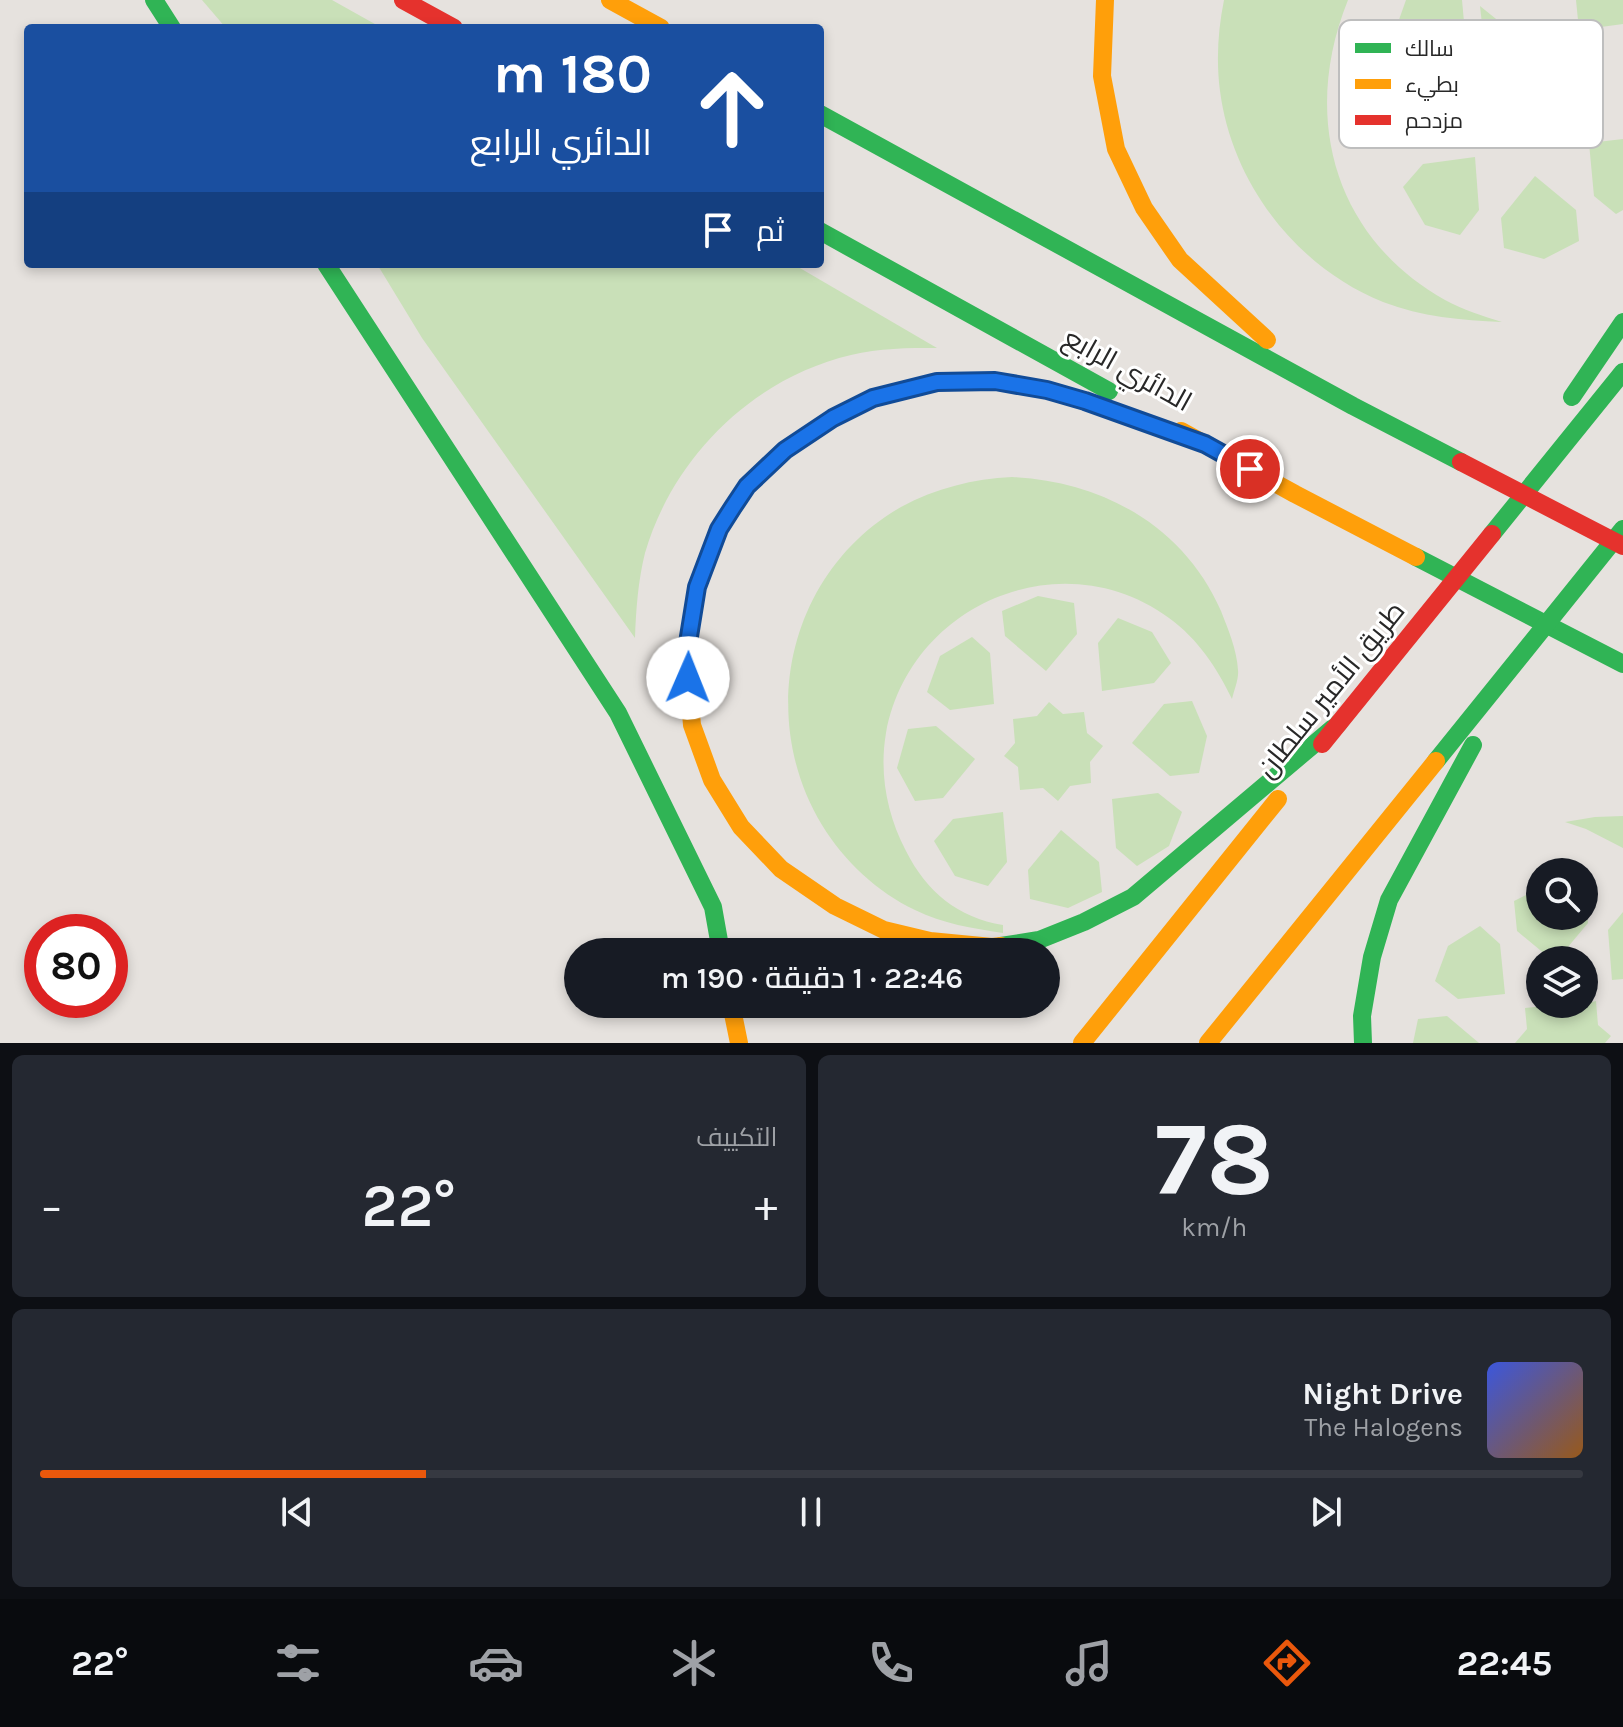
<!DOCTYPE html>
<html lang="ar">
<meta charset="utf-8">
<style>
body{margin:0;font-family:Karla,Cairo,sans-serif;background:#242831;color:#f1f3f6;direction:rtl;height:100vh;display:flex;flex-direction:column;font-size:30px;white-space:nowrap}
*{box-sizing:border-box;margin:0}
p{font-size:26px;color:#9ea1a6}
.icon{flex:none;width:44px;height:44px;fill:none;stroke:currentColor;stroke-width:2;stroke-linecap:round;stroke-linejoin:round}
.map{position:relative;height:1043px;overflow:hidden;direction:ltr}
.details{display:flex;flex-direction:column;gap:12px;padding:12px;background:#0d0f14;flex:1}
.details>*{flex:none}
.hud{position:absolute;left:24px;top:24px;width:800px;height:244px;border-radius:8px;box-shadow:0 4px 12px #0003;direction:rtl;background:#1a4fa0;color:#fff;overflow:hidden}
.buttons{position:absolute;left:1526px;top:858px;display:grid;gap:16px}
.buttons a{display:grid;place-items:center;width:72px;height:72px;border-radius:50%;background:#171b24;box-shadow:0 4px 12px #0003;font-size:40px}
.speed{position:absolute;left:24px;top:914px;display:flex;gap:16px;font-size:40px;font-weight:700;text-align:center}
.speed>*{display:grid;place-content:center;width:104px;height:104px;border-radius:50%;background:#171b24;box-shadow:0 4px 12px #0003;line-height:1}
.speed .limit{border:12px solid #d22;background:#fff;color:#111}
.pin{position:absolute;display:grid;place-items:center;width:68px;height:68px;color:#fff;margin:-34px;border:4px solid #fff;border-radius:50%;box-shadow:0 2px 8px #0007}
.me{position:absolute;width:88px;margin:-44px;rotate:1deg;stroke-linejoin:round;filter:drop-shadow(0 0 6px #0008)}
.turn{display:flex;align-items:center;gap:28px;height:168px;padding:0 40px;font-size:36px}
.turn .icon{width:104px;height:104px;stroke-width:2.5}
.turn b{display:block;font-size:56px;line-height:68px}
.then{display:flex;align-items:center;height:76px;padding:0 40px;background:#0003;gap:16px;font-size:30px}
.big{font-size:60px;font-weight:600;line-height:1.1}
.details .tile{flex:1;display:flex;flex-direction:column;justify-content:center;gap:12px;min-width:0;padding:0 28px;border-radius:12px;background:#242831}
.details .dial{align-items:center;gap:0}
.dial b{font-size:104px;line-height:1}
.song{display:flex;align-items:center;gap:24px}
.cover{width:96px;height:96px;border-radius:12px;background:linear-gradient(135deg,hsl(230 70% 55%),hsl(30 70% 35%))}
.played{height:8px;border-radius:4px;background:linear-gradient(90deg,#ea580c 25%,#363941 25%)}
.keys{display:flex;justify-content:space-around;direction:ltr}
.heat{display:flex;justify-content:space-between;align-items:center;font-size:44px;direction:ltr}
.details .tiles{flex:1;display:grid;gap:12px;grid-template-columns:1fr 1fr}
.tile:last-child{grid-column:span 2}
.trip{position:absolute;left:564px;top:938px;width:496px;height:80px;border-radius:40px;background:#171b24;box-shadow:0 4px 12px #0003;font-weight:600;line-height:80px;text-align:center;direction:rtl}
.dock{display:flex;height:128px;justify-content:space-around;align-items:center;background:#090b0e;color:#9ea1a6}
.dock .icon{width:56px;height:56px}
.dock .on{color:#ea580c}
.dock b{font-size:36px;color:#f1f3f6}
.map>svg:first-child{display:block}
.green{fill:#c9e0b8}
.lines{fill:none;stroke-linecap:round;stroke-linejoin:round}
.fast{stroke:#30b455;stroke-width:18}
.slow{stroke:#ff9f0a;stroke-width:18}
.jam{stroke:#e5322d;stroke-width:18}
.route-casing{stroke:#114b97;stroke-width:20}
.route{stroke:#1a73e8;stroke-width:14}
.labels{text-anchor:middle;stroke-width:6;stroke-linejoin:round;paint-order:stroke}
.street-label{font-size:28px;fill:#282828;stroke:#fff}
.key{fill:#fff;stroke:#bebebe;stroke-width:2}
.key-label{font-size:22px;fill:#282828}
</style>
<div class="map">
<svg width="1623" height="1043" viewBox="0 0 1623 1043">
<rect width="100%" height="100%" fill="#e6e2de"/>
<g class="green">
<polygon points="202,0 332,0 382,28 226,28"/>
<path d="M1224,0H1348C1301,116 1333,237 1445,300C1463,310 1483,316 1502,322C1461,320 1422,317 1383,302C1296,267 1232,183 1220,91C1216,60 1218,30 1224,0Z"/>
<polygon points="1406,0 1462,0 1466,44 1419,50 1395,31"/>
<polygon points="1576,0 1623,0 1623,24 1579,30"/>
<polygon points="1480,6 1506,27 1495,40 1484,42"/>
<polygon points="1623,139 1623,210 1616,214 1594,196 1589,143"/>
<polygon points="1475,157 1479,210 1460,235 1425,225 1403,187 1423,164"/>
<polygon points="1535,176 1576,210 1579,241 1544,259 1504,248 1501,218"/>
<path d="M377,264H793L937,348C908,348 879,348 851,355C753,378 673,457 645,553C638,581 636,610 635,638L422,338Z"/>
<path d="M1012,477C1102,481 1184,526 1221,611C1228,629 1237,650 1238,670C1239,679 1234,690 1232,699C1217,668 1198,639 1169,618C1062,540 910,603 886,733C879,774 887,815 906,851C926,891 958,918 1003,925V933C972,928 943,924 915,910C877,892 844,861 822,825C756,716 789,571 901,507C936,488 973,479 1012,477Z"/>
<polygon points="1038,596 1074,603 1077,634 1046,671 1005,636 1002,611"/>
<polygon points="1118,618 1152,632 1171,663 1154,683 1102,691 1098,643"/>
<polygon points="972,637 990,653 994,704 950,710 927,692 940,656"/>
<polygon points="1192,701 1207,736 1199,773 1170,776 1132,743 1164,704"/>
<polygon points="1049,702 1063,714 1084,712 1087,733 1103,746 1090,762 1091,783 1070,786 1058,801 1043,788 1020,790 1018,767 1004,756 1015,743 1013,719 1037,716"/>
<polygon points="936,726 975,759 943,798 915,801 897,768 908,729"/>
<polygon points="1158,793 1182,812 1169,846 1137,866 1116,848 1112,799"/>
<polygon points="1003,812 1007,862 988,886 955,876 934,841 953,819"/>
<polygon points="1623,816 1623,848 1586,829 1565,822 1595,817"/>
<polygon points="1061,830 1099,862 1102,892 1068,908 1030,899 1028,870"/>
<polygon points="1540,888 1540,916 1584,916 1585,894 1588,923 1557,960 1552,960 1517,931 1514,901"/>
<polygon points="1623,912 1623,979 1612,980 1608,930"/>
<polygon points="1480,926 1500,944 1505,994 1458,999 1435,981 1448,946"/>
<polygon points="1596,1001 1598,1025 1611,1036 1605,1043 1515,1043 1527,1029 1525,1008 1545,1006 1547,1004 1584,1004"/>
<polygon points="1447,1016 1479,1043 1413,1043 1418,1019"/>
</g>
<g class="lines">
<g class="fast">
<polyline points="154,0 172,28"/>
<polyline points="820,114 1353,406 1461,462"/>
<polyline points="820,231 1109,391"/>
<polyline points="326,264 618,713 713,907 721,952"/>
<polyline points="1572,397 1623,322"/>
<polyline points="1492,534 1623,372"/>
<polyline points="1416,557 1623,664"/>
<polyline points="693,612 697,587 719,529 747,486 785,450 833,418 873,398 937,382 995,381 1047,390 1085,401 1205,444"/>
<polyline points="1436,761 1623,529"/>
<polyline points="1001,946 1039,940 1084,922 1133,897 1339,723"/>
<polyline points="1363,1043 1362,1016 1372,957 1389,900 1473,745"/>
</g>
<g class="slow">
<polyline points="610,0 661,28"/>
<polyline points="1105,0 1102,76 1116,149 1144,208 1180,260 1267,340"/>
<polyline points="1181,431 1295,494 1416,557"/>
<polyline points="693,612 686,655 692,725 712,780 741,827 781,869 835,906 884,930 930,941 992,947 1001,946"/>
<polyline points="731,1004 739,1043"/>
<polyline points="1082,1043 1278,799"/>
<polyline points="1208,1043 1436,761"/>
</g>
<g class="jam">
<polyline points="403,0 454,28"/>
<polyline points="1461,462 1623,546"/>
<polyline points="1322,744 1492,534"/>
</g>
</g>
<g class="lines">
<defs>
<polyline id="route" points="688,678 686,655 697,587 719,529 733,507 747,486 785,450 833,418 873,398 937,382 995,381 1047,390 1085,401 1205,444 1250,469"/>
</defs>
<use href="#route" class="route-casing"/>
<use href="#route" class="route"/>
</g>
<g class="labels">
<g class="street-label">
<text transform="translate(1128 369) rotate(29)" y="10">الدائري الرابع</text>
<text transform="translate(1330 689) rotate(-51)" y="10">طريق الأمير سلطان</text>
</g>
</g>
<rect x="1339" y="20" width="264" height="128" rx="12" class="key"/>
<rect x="1355" y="43" width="36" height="10" fill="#30b455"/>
<rect x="1355" y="79" width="36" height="10" fill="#ff9f0a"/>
<rect x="1355" y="115" width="36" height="10" fill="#e5322d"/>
<g class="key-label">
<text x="1405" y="56">سالك</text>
<text x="1405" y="92">بطيء</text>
<text x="1405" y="128">مزدحم</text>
</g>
</svg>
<div class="buttons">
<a><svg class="icon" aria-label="search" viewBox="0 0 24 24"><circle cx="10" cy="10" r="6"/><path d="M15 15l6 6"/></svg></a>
<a><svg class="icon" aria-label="layers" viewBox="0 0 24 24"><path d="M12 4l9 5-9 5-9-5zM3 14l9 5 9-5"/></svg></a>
</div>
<div class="speed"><div class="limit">80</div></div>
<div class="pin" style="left:1250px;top:469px;background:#d93025"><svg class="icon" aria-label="arrive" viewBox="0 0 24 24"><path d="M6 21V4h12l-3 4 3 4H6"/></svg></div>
<svg class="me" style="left:688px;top:678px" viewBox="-20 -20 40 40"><circle r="19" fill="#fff"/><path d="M0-13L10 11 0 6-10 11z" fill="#1a73e8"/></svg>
<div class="trip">22:46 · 1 دقيقة · 190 m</div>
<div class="hud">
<div class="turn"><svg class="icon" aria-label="ahead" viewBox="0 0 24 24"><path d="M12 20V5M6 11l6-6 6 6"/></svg><div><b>180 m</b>الدائري الرابع</div></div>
<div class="then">ثم<svg class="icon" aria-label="arrive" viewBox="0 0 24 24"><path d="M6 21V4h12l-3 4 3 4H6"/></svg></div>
</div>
</div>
<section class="details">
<div class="tiles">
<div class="tile dial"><b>78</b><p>km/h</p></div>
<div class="tile"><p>التكييف</p>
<div class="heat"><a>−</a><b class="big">22°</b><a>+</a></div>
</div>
<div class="tile">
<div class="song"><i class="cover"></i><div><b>Night Drive</b><p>The Halogens</p></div></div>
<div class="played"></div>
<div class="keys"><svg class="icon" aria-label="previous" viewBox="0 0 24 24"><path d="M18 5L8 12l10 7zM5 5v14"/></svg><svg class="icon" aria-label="pause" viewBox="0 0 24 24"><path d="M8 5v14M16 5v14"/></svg><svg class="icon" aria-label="next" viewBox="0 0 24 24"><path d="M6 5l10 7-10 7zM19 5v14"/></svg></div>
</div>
</div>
</section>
<nav class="dock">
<b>22:45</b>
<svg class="icon on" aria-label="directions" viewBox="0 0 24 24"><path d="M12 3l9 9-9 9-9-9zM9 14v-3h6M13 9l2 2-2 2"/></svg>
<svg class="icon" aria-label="music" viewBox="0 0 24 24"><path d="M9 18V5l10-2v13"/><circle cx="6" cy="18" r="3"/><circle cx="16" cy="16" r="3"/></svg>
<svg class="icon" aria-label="phone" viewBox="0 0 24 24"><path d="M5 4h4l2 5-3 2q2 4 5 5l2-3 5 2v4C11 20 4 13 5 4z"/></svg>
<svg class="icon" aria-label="climate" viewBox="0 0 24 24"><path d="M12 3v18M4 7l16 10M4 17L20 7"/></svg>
<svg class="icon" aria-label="car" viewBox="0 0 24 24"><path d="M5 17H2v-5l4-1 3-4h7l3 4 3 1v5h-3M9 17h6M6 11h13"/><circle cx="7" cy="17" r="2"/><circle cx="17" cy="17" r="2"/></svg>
<svg class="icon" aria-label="filters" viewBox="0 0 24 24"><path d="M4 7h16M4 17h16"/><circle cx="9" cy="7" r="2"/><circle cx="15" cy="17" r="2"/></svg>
<b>22°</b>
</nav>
